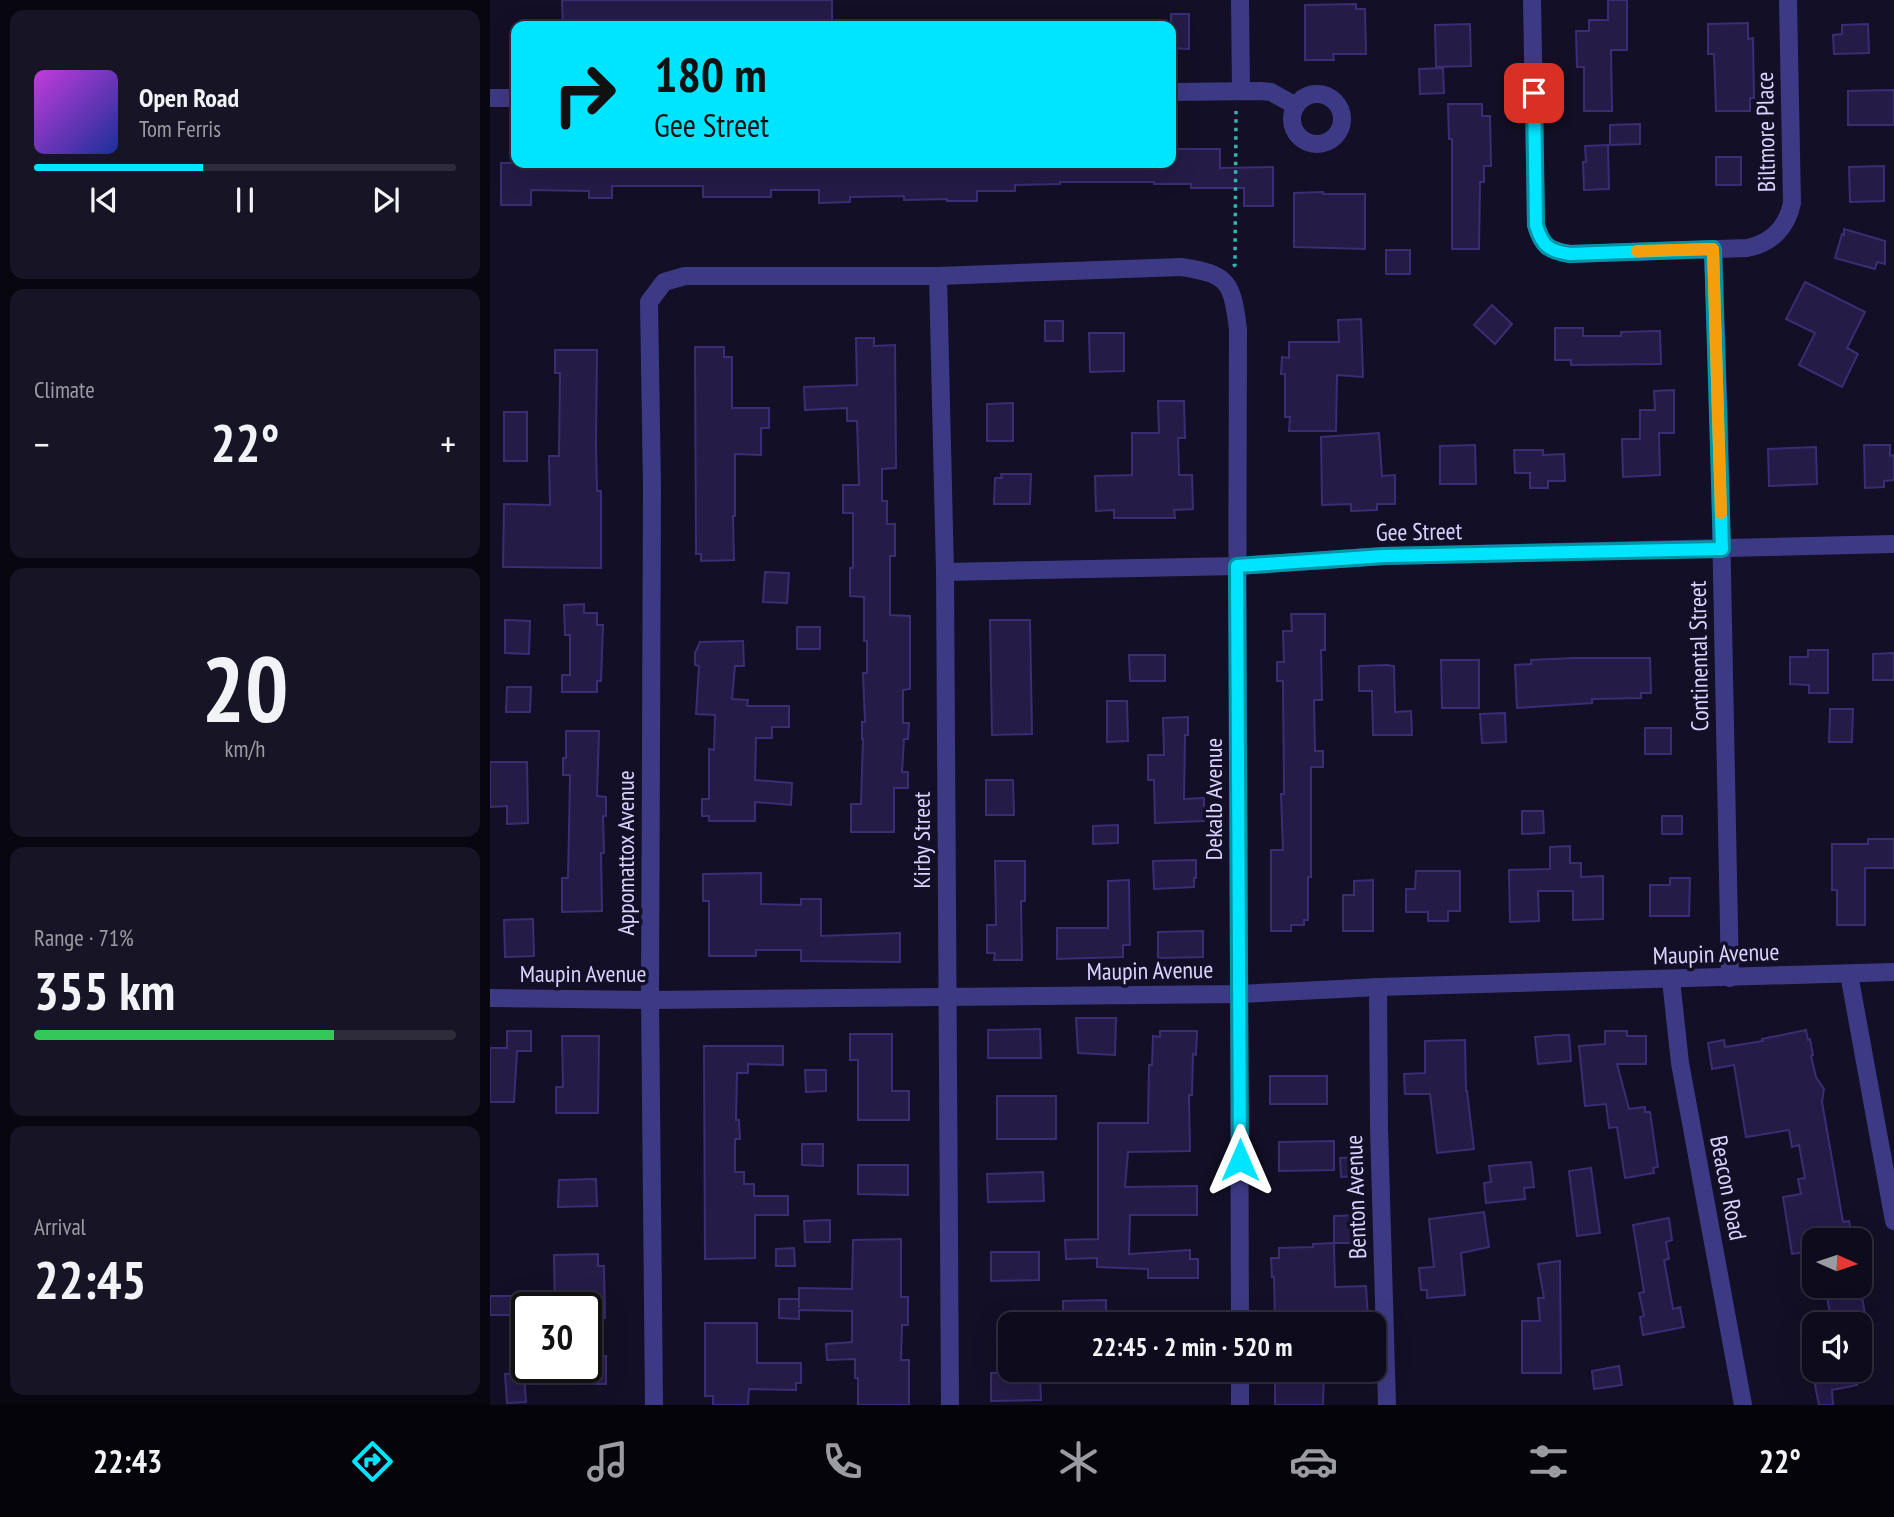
<!DOCTYPE html>
<meta charset="utf-8">
<style>
body{margin:0;font-family:"PT Sans Narrow",sans-serif;background:#171425;color:#f1f3f6;height:100vh;display:flex;flex-direction:column;font-size:26px;white-space:nowrap}
*{box-sizing:border-box;margin:0}
p{font-size:23px;color:#9b9ba3}
.icon{flex:none;width:38px;height:38px;fill:none;stroke:currentColor;stroke-width:2;stroke-linecap:round;stroke-linejoin:round}
.map{position:relative;flex:1;overflow:hidden}
.panel{display:flex;flex-direction:column;gap:10px;padding:10px;background:#08060f;width:490px}
.panel>*{flex:none}
.guide{position:absolute;left:21px;top:21px;width:665px;height:147px;border-radius:14px;box-shadow:0 7px 28px #0002,0 0 0 2px #2e2b3b;background:#00e5ff;color:#111;overflow:hidden}
.needle{width:46px;rotate:93deg}
.fabs{position:absolute;left:1312px;top:1228px;display:grid;gap:14px}
.fabs a{display:grid;place-items:center;width:70px;height:70px;border-radius:14px;background:#0e0b1c;box-shadow:0 7px 28px #0002,0 0 0 2px #2e2b3b;font-size:35px}
.speed{position:absolute;left:21px;top:1292px;display:flex;gap:14px;font-size:35px;font-weight:700;text-align:center}
.speed>*{display:grid;place-content:center;width:91px;height:91px;border-radius:50%;background:#0e0b1c;box-shadow:0 7px 28px #0002,0 0 0 2px #2e2b3b;line-height:1}
.speed .limit{border:4px solid #111;border-radius:10px;background:#fff;color:#111}
.pin{position:absolute;display:grid;place-items:center;width:60px;height:60px;color:#fff;margin:-30px;border-radius:14px;box-shadow:0 4px 10px #0006}
.me{position:absolute;width:77px;margin:-38px;rotate:0deg;stroke-linejoin:round;filter:drop-shadow(0 0 5px #0008)}
.turn{display:flex;align-items:center;gap:24px;height:147px;padding:0 28px;font-size:32px}
.turn .icon{width:91px;height:91px;stroke-width:2.5}
.turn b{display:block;font-size:49px;line-height:60px}
.big{font-size:52px;font-weight:700;line-height:1.1}
.panel .card{flex:1;display:flex;flex-direction:column;justify-content:center;gap:10px;min-width:0;padding:0 24px;border-radius:14px;background:#171425}
.panel .dial{align-items:center;gap:0}
.dial b{font-size:91px;line-height:1}
.song{display:flex;align-items:center;gap:21px}
.cover{width:84px;height:84px;border-radius:10px;background:linear-gradient(135deg,hsl(290 70% 55%),hsl(230 70% 35%))}
.played{height:7px;border-radius:4px;background:linear-gradient(90deg,#00e5ff 40%,#2e2b3b 40%)}
.keys{display:flex;justify-content:space-around;direction:ltr}
.heat{display:flex;justify-content:space-between;align-items:center;font-size:38px;direction:ltr}
.charge{height:10px;border-radius:5px;background:linear-gradient(90deg,#34c759 71%,#2e2b3b 0)}
.trip{position:absolute;left:508px;top:1312px;width:388px;height:70px;border-radius:14px;background:#0e0b1c;box-shadow:0 7px 28px #0002,0 0 0 2px #2e2b3b;font-weight:700;line-height:70px;text-align:center}
.dock{display:flex;height:112px;justify-content:space-around;align-items:center;background:#06040b;color:#9b9ba3}
.dock .icon{width:49px;height:49px}
.dock .active{color:#00e5ff}
.dock b{font-size:32px;color:#f1f3f6}
main{display:flex;flex:1;min-height:0}
.map>svg:first-child{display:block}
.building{fill:#241b47;stroke:#3b2d73;stroke-width:2}
.lines{fill:none;stroke-linecap:round;stroke-linejoin:round}
.path{stroke:#2fb8b0;stroke-width:3.5;stroke-dasharray:3.5 5;stroke-linecap:butt}
.street{stroke:#3d3a85;stroke-width:18}
.route-casing{stroke:#0095a6;stroke-width:18}
.route{stroke:#00e5ff;stroke-width:12}
.slow{stroke:#f59e0b;stroke-width:12}
.labels{text-anchor:middle;stroke-width:7;stroke-linejoin:round;paint-order:stroke}
.street-label{font-size:24px;fill:#d9d4ff;stroke:#130f26}
</style>
<main>
<section class="panel">
<div class="card">
<div class="song"><i class="cover"></i><div><b>Open Road</b><p>Tom Ferris</p></div></div>
<div class="played"></div>
<div class="keys"><svg class="icon" aria-label="previous" viewBox="0 0 24 24"><path d="M18 5L8 12l10 7zM5 5v14"/></svg><svg class="icon" aria-label="pause" viewBox="0 0 24 24"><path d="M8 5v14M16 5v14"/></svg><svg class="icon" aria-label="next" viewBox="0 0 24 24"><path d="M6 5l10 7-10 7zM19 5v14"/></svg></div>
</div>
<div class="card"><p>Climate</p>
<div class="heat"><a>−</a><b class="big">22°</b><a>+</a></div>
</div>
<div class="card dial"><b>20</b><p>km/h</p></div>
<div class="card"><p>Range · 71%</p><b class="big">355 km</b><div class="charge"></div></div>
<div class="card"><p>Arrival</p><b class="big">22:45</b></div>
</section>
<div class="map">
<svg width="1404" height="1405" viewBox="0 0 1404 1405">
<rect width="100%" height="100%" fill="#130f26"/>
<g class="building">
<polygon points="72,0 342,0 342,26 73,26"/>
<polygon points="1118,0 1137,0 1137,50 1121,50 1122,111 1094,111 1094,67 1087,67 1086,31 1099,31 1099,20 1118,20"/>
<polygon points="866,4 866,9 875,9 876,54 843,54 844,60 815,60 815,5"/>
<polygon points="681,14 699,14 699,49 681,48"/>
<polygon points="1258,23 1258,39 1263,38 1264,98 1260,98 1260,111 1226,111 1224,54 1218,54 1218,24"/>
<polygon points="980,24 981,66 946,67 945,25"/>
<polygon points="1378,24 1379,53 1344,54 1343,35 1352,34 1352,25"/>
<polygon points="953,68 954,93 930,94 929,69"/>
<polygon points="1404,90 1404,125 1358,125 1358,91"/>
<polygon points="958,104 992,104 992,116 1000,116 1001,166 994,166 994,182 990,182 989,249 962,249 962,139 959,139"/>
<polygon points="1150,124 1150,144 1120,145 1120,125"/>
<polygon points="1118,145 1119,189 1094,190 1093,162 1096,162 1095,146"/>
<polygon points="681,149 730,149 730,168 783,167 783,206 754,206 754,188 701,188 701,184 664,184 664,182 570,182 570,184 525,185 525,191 487,191 487,201 457,201 457,199 414,200 414,196 360,197 360,202 329,203 329,190 281,190 281,197 213,197 213,186 122,186 122,198 99,198 99,191 41,190 41,205 11,205 11,163 681,163"/>
<rect x="1226" y="157" width="25" height="28"/>
<polygon points="1394,166 1394,201 1360,202 1359,167"/>
<polygon points="833,192 833,194 875,194 875,249 804,247 804,193"/>
<polygon points="1354,229 1395,241 1395,264 1387,262 1385,269 1345,258 1352,234 1354,235"/>
<rect x="896" y="250" width="24" height="24"/>
<polygon points="1315,282 1375,312 1357,348 1368,354 1352,387 1309,365 1325,333 1296,319"/>
<polygon points="1002,305 1022,324 1005,344 984,325"/>
<polygon points="871,319 873,377 847,375 846,431 799,431 800,417 795,417 795,374 791,374 792,357 799,358 799,342 849,342 848,320"/>
<rect x="555" y="321" width="18" height="20"/>
<polygon points="1065,328 1093,328 1093,336 1131,336 1131,332 1170,331 1171,364 1081,365 1081,360 1065,360"/>
<polygon points="599,333 634,333 634,371 600,372"/>
<polygon points="366,338 384,338 384,346 405,345 406,468 392,469 392,501 397,501 397,524 405,524 405,556 400,556 400,615 420,616 420,689 413,690 413,723 419,723 418,739 414,739 412,772 418,772 418,788 404,788 404,832 361,832 361,804 371,804 373,739 372,739 372,722 375,722 373,673 377,673 377,641 374,641 374,597 360,596 360,568 363,568 363,513 353,513 353,485 369,485 367,421 357,421 357,408 315,410 314,387 367,385"/>
<polygon points="205,347 234,347 234,357 242,357 242,408 279,408 279,428 271,428 271,455 245,454 245,516 243,516 244,560 211,561 211,554 206,554"/>
<polygon points="65,350 107,350 106,445 107,491 111,491 111,568 13,567 14,504 60,505 59,456 69,456 70,373 65,373"/>
<polygon points="1184,390 1184,433 1169,433 1170,475 1133,477 1132,439 1150,439 1150,410 1165,410 1164,391"/>
<polygon points="668,401 694,401 695,438 688,438 689,475 702,475 703,509 684,510 685,518 624,518 624,510 606,511 605,476 642,475 642,433 669,433"/>
<polygon points="523,403 523,441 497,441 497,404"/>
<rect x="14" y="412" width="23" height="49"/>
<polygon points="889,433 892,476 905,475 905,504 887,504 887,510 861,511 861,504 832,505 831,437"/>
<polygon points="985,445 986,484 950,484 950,446"/>
<polygon points="1374,445 1400,445 1400,456 1404,455 1404,480 1394,481 1394,487 1375,488"/>
<polygon points="1326,447 1327,484 1279,486 1278,449"/>
<polygon points="1024,450 1053,450 1053,455 1074,454 1075,481 1058,481 1058,488 1040,488 1040,473 1025,473"/>
<polygon points="511,474 541,474 540,504 504,504 505,478 512,478"/>
<polygon points="275,572 299,573 297,603 273,602"/>
<polygon points="94,604 94,613 107,613 107,625 113,625 111,681 107,681 107,692 72,692 72,675 80,675 80,635 75,635 74,605"/>
<polygon points="801,614 835,614 835,650 831,650 832,700 824,700 825,751 833,751 833,767 821,767 821,877 818,877 818,920 814,920 814,925 801,925 801,931 781,931 781,850 793,850 791,794 794,794 793,681 787,681 787,662 794,662 793,631 802,631"/>
<polygon points="15,620 40,621 39,654 15,653"/>
<polygon points="500,620 540,620 542,734 502,735"/>
<rect x="307" y="627" width="23" height="22"/>
<polygon points="253,641 254,666 245,666 242,699 258,700 257,706 299,706 299,727 282,727 282,738 266,738 265,780 302,783 301,805 265,802 265,821 219,821 219,816 212,816 212,799 219,799 219,749 224,750 225,715 206,714 209,666 205,665 205,653 210,642"/>
<polygon points="1318,650 1338,650 1338,693 1319,693 1319,685 1300,684 1300,657 1318,657"/>
<polygon points="1404,653 1404,680 1383,680 1383,654"/>
<polygon points="639,655 675,655 675,681 640,681"/>
<polygon points="1084,658 1160,658 1161,693 1151,693 1151,698 1102,699 1102,703 1027,708 1025,665 1041,664 1041,660"/>
<polygon points="951,660 989,660 989,708 952,708"/>
<polygon points="897,665 904,666 905,712 921,711 922,735 883,735 882,691 869,691 869,666"/>
<polygon points="17,687 41,687 40,712 16,712"/>
<polygon points="617,701 637,701 638,741 617,742"/>
<polygon points="1340,709 1363,709 1362,742 1339,742"/>
<polygon points="1015,713 1016,742 992,743 990,714"/>
<polygon points="698,717 698,735 695,735 694,799 714,798 714,821 665,823 664,780 658,780 658,755 674,755 673,718"/>
<rect x="1155" y="728" width="26" height="26"/>
<polygon points="76,731 109,731 107,796 116,797 116,816 113,816 114,853 111,853 112,911 72,912 72,878 78,878 79,831 80,775 73,775 73,758 76,758"/>
<polygon points="0,762 37,762 38,823 17,824 17,806 0,807"/>
<polygon points="496,780 523,780 524,815 496,815"/>
<polygon points="1032,811 1053,811 1054,833 1032,834"/>
<rect x="1172" y="816" width="20" height="18"/>
<polygon points="628,825 628,843 603,844 603,826"/>
<polygon points="1378,839 1404,839 1404,868 1375,868 1375,925 1347,925 1347,890 1342,890 1342,844 1378,844"/>
<polygon points="1080,846 1080,863 1091,863 1091,877 1113,876 1113,919 1083,920 1083,891 1048,891 1049,921 1020,922 1019,870 1060,869 1060,847"/>
<polygon points="706,860 706,878 704,878 704,887 664,889 663,861"/>
<polygon points="505,861 535,861 535,901 531,901 532,960 504,960 505,953 497,953 497,925 506,925"/>
<polygon points="926,871 970,871 970,911 958,911 958,921 938,921 938,912 916,912 916,889 925,889"/>
<polygon points="271,873 271,904 311,905 311,899 331,899 331,936 410,933 410,962 311,961 311,950 266,950 266,956 219,956 219,901 213,901 213,874"/>
<polygon points="1180,878 1200,878 1199,916 1160,916 1160,885 1180,885"/>
<polygon points="639,880 640,945 633,945 633,957 567,959 567,928 618,928 618,881"/>
<polygon points="883,880 883,931 853,931 853,895 864,895 864,881"/>
<polygon points="43,919 44,956 15,957 14,920"/>
<polygon points="713,931 713,957 668,958 668,932"/>
<polygon points="586,1018 626,1018 625,1055 588,1053"/>
<polygon points="550,1029 551,1058 498,1058 498,1030"/>
<polygon points="1316,1030 1318,1040 1320,1039 1323,1055 1321,1056 1326,1077 1334,1089 1332,1102 1353,1222 1359,1221 1363,1241 1318,1241 1320,1251 1302,1254 1293,1197 1311,1194 1308,1179 1315,1178 1309,1145 1302,1147 1299,1130 1256,1137 1244,1065 1222,1069 1218,1043 1234,1040 1235,1047 1273,1041 1272,1039"/>
<polygon points="17,1031 41,1031 41,1051 27,1051 24,1102 0,1102 0,1048 17,1048"/>
<polygon points="670,1031 707,1031 706,1055 703,1054 702,1095 699,1095 700,1151 638,1152 635,1187 707,1186 707,1215 640,1215 639,1254 700,1250 700,1259 708,1259 708,1278 658,1278 658,1269 607,1267 607,1258 576,1259 575,1240 608,1239 608,1123 658,1123 659,1065 662,1065 663,1036 670,1037"/>
<polygon points="1115,1031 1137,1031 1137,1036 1156,1036 1156,1064 1127,1064 1139,1109 1155,1107 1155,1112 1160,1112 1168,1167 1163,1168 1164,1173 1135,1178 1127,1127 1119,1128 1116,1104 1095,1106 1089,1046 1115,1044"/>
<polygon points="360,1034 402,1034 402,1091 419,1091 419,1120 368,1120 368,1060 360,1060"/>
<polygon points="1069,1035 1079,1035 1081,1061 1048,1064 1045,1037"/>
<polygon points="72,1036 109,1036 108,1113 66,1113 66,1087 73,1087"/>
<polygon points="975,1040 976,1091 977,1091 984,1149 947,1153 940,1094 915,1094 914,1074 935,1073 935,1041"/>
<polygon points="214,1046 293,1046 293,1065 258,1064 258,1073 247,1073 246,1120 249,1120 250,1139 245,1139 245,1172 254,1172 254,1184 264,1184 264,1196 298,1196 298,1215 265,1215 265,1258 215,1259"/>
<polygon points="315,1070 336,1070 336,1091 316,1092"/>
<rect x="780" y="1076" width="57" height="28"/>
<rect x="507" y="1096" width="59" height="43"/>
<polygon points="844,1141 844,1170 789,1171 789,1142"/>
<polygon points="312,1144 333,1144 333,1166 312,1165"/>
<polygon points="872,1157 872,1176 851,1177 850,1158"/>
<polygon points="1041,1162 1044,1187 1034,1188 1035,1199 996,1203 994,1183 1001,1182 999,1166"/>
<polygon points="368,1165 418,1165 418,1195 368,1194"/>
<polygon points="1101,1168 1110,1233 1087,1236 1079,1171"/>
<polygon points="553,1172 554,1201 498,1202 497,1174"/>
<polygon points="106,1179 107,1206 68,1207 69,1180"/>
<polygon points="994,1212 999,1247 971,1253 975,1295 937,1298 937,1290 931,1290 929,1268 944,1267 939,1219"/>
<polygon points="875,1215 875,1243 844,1243 844,1216"/>
<polygon points="1179,1218 1182,1240 1176,1242 1179,1259 1174,1260 1183,1309 1190,1307 1194,1327 1153,1335 1150,1317 1154,1316 1149,1293 1154,1292 1143,1225"/>
<polygon points="340,1220 340,1242 315,1242 314,1221"/>
<polygon points="411,1239 411,1297 418,1297 418,1325 412,1325 411,1360 419,1360 419,1405 368,1405 368,1378 365,1378 365,1359 337,1360 336,1344 362,1342 362,1311 309,1310 309,1319 289,1318 289,1299 309,1299 309,1308 309,1288 362,1289 363,1240"/>
<polygon points="844,1243 845,1287 876,1286 878,1317 835,1320 835,1325 785,1325 784,1277 782,1277 781,1258 789,1258 789,1248 823,1247 823,1244"/>
<polygon points="304,1248 305,1266 286,1266 286,1249"/>
<polygon points="501,1252 549,1252 549,1280 501,1281"/>
<polygon points="108,1254 108,1266 114,1266 115,1318 96,1318 96,1307 65,1307 64,1255"/>
<polygon points="1070,1261 1071,1373 1032,1373 1032,1321 1050,1321 1048,1298 1054,1298 1048,1264"/>
<polygon points="1335,1286 1370,1286 1377,1325 1342,1325"/>
<rect x="0" y="1296" width="37" height="19"/>
<polygon points="616,1300 616,1325 573,1325 573,1301"/>
<polygon points="215,1323 267,1323 267,1363 311,1363 311,1383 306,1383 306,1390 259,1389 258,1405 223,1405 223,1396 215,1396"/>
<polygon points="96,1356 116,1356 116,1384 63,1384 63,1367 96,1367"/>
<polygon points="1129,1366 1132,1385 1104,1389 1102,1371"/>
<polygon points="785,1370 834,1370 833,1405 785,1405"/>
<polygon points="1322,1370 1362,1370 1367,1385 1342,1390 1343,1405 1329,1405"/>
<polygon points="544,1372 544,1378 550,1378 551,1400 501,1401 501,1373"/>
<polygon points="34,1373 36,1402 17,1403 15,1374"/>
</g>
<g class="lines">
<polyline class="path" points="743,266 745,265 746,111"/>
<g class="street">
<polyline points="750,0 751,91"/>
<path d="M1042,0L1046,225C1052,246 1059,251 1080,254L1257,248C1282,243 1297,227 1302,203L1298,0"/>
<polyline points="681,92 770,91 781,92 806,106"/>
<circle cx="827" cy="119" r="25"/>
<polyline points="0,98 26,98"/>
<polyline points="1223,249 1229,422 1240,978"/>
<polyline points="448,276 455,572 460,1405"/>
<polyline points="455,572 747,566 894,556 1404,544"/>
<polyline points="1359,974 1404,1221"/>
<polyline points="1181,980 1190,1063 1253,1405"/>
<polyline points="888,987 889,1128 897,1405"/>
<polyline points="0,998 160,1000 750,994 888,987 1404,972"/>
<path d="M164,1405L160,1000L162,488L159,302L174,282L195,276H448L691,267C739,274 742,282 748,329C746,661 750,993 750,1325"/>
<polyline points="750,1405 750,1370"/>
</g>
</g>
<g class="lines">
<defs>
<path id="route" d="M750,1160L747,566L894,556L1232,549L1223,249L1080,254C1059,251 1052,246 1046,225L1044,93"/>
</defs>
<use href="#route" class="route-casing"/>
<use href="#route" class="route"/>
<polyline class="slow" points="1147,251 1223,249 1231,513"/>
</g>
<g class="labels">
<g class="street-label">
<text transform="translate(1276 132) rotate(-91)" y="8">Biltmore Place</text>
<text transform="translate(929 532) rotate(-1)" y="8">Gee Street</text>
<text transform="translate(1209 656) rotate(-91)" y="8">Continental Street</text>
<text transform="translate(724 799) rotate(-90)" y="8">Dekalb Avenue</text>
<text transform="translate(432 840) rotate(-90)" y="8">Kirby Street</text>
<text transform="translate(136 853) rotate(-90)" y="8">Appomattox Avenue</text>
<text transform="translate(1226 954) rotate(-2)" y="8">Maupin Avenue</text>
<text transform="translate(660 971) rotate(-1)" y="8">Maupin Avenue</text>
<text x="93" y="982">Maupin Avenue</text>
<text transform="translate(1238 1188) rotate(79)" y="8">Beacon Road</text>
<text transform="translate(866 1197) rotate(-92)" y="8">Benton Avenue</text>
</g>
</g>
</svg>
<div class="fabs">
<a><svg class="needle" viewBox="-14 -14 28 28"><path d="M0-13l5 13h-10z" fill="#e53935"/><path d="M0 13l5-13h-10z" fill="#9b9ba3"/></svg></a>
<a><svg class="icon" aria-label="sound" viewBox="0 0 24 24"><path d="M4 9h4l5-4v14l-5-4H4zM17 9q2 3 0 6"/></svg></a>
</div>
<div class="speed"><div class="limit">30</div></div>
<div class="pin" style="left:1044px;top:93px;background:#d93025"><svg class="icon" aria-label="arrive" viewBox="0 0 24 24"><path d="M6 21V4h12l-3 4 3 4H6"/></svg></div>
<svg class="me" style="left:750px;top:1160px" viewBox="-20 -20 40 40"><path d="M0-17L14 15 0 8-14 15z" fill="#00e5ff" stroke="#fff" stroke-width="4"/></svg>
<div class="trip">22:45 · 2 min · 520 m</div>
<div class="guide">
<div class="turn"><svg class="icon" aria-label="right" viewBox="0 0 24 24"><path d="M7 20v-9h11M14 6l5 5-5 5"/></svg><div><b>180 m</b>Gee Street</div></div>
</div>
</div>
</main>
<nav class="dock">
<b>22:43</b>
<svg class="icon active" aria-label="directions" viewBox="0 0 24 24"><path d="M12 3l9 9-9 9-9-9zM9 14v-3h6M13 9l2 2-2 2"/></svg>
<svg class="icon" aria-label="music" viewBox="0 0 24 24"><path d="M9 18V5l10-2v13"/><circle cx="6" cy="18" r="3"/><circle cx="16" cy="16" r="3"/></svg>
<svg class="icon" aria-label="phone" viewBox="0 0 24 24"><path d="M5 4h4l2 5-3 2q2 4 5 5l2-3 5 2v4C11 20 4 13 5 4z"/></svg>
<svg class="icon" aria-label="climate" viewBox="0 0 24 24"><path d="M12 3v18M4 7l16 10M4 17L20 7"/></svg>
<svg class="icon" aria-label="car" viewBox="0 0 24 24"><path d="M5 17H2v-5l4-1 3-4h7l3 4 3 1v5h-3M9 17h6M6 11h13"/><circle cx="7" cy="17" r="2"/><circle cx="17" cy="17" r="2"/></svg>
<svg class="icon" aria-label="filters" viewBox="0 0 24 24"><path d="M4 7h16M4 17h16"/><circle cx="9" cy="7" r="2"/><circle cx="15" cy="17" r="2"/></svg>
<b>22°</b>
</nav>
